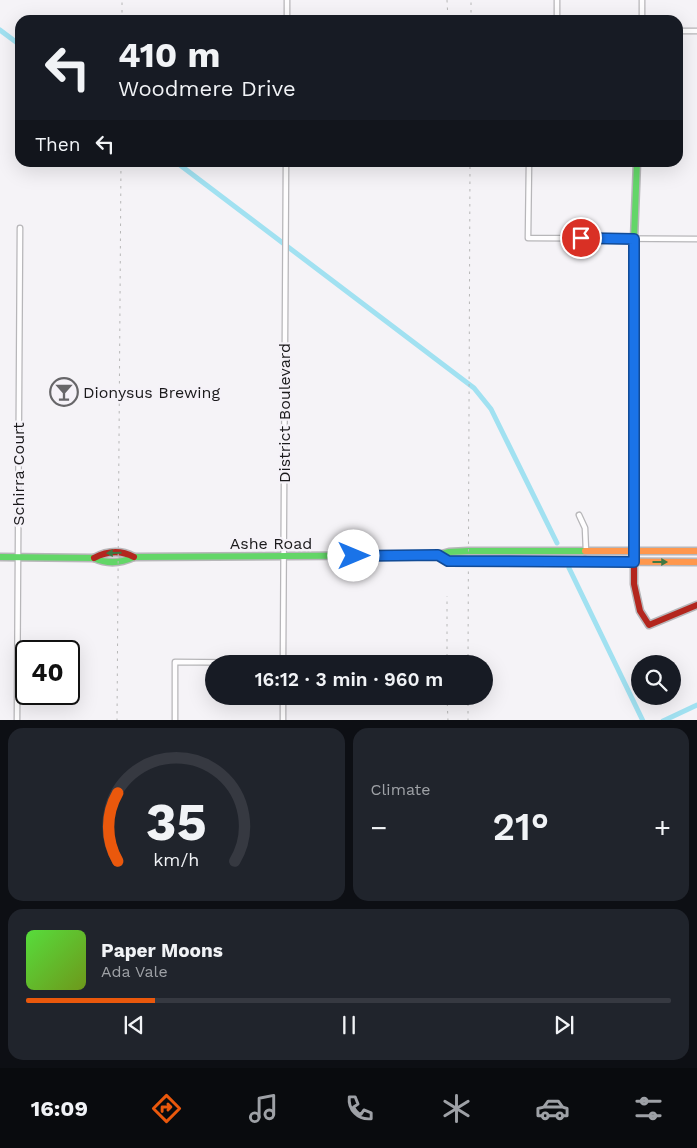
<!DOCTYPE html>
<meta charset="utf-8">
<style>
body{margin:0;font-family:"Work Sans",sans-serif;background:#20242c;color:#f1f3f6;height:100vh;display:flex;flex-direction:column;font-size:19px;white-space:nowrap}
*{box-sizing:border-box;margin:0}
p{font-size:16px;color:#9ea1a6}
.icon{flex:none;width:28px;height:28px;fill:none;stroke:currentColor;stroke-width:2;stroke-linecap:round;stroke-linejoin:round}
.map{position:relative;height:720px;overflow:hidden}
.side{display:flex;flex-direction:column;gap:8px;padding:8px;background:#0d0f14;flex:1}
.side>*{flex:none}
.top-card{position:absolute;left:15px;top:15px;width:668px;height:152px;border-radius:15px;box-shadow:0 5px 20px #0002;background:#171b24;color:#f1f3f6;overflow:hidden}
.controls{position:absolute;left:631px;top:655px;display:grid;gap:10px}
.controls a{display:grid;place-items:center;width:50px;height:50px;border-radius:50%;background:#171b24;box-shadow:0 5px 20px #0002;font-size:25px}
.speed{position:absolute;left:15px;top:640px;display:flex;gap:10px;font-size:25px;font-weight:700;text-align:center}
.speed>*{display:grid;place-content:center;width:65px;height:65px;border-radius:50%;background:#171b24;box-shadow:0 5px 20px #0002;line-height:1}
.speed .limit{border:2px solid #111;border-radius:8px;background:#fff;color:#111}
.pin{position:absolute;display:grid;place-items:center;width:42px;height:42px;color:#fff;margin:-21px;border:2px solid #fff;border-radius:50%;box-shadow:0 1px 5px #0007}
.me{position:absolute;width:55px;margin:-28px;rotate:90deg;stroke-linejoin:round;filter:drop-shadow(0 0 4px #0008)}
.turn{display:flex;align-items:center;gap:18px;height:105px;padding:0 20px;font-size:22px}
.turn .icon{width:65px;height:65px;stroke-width:2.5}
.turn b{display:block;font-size:35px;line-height:42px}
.then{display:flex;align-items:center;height:48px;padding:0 20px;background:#0003;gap:10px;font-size:19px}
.big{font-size:38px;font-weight:600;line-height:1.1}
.side .tile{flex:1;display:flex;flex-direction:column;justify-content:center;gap:8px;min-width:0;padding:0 18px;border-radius:15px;background:#20242c}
.side .dial{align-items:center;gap:0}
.dial svg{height:130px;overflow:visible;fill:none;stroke:#363941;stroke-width:7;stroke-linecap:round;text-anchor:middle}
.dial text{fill:#f1f3f6;stroke:none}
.song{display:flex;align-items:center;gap:15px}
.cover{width:60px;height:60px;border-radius:8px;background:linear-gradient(135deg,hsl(110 70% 55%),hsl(80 70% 35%))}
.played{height:5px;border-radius:2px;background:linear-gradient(90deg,#ea580c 20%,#363941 20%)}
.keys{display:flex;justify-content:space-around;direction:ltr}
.heat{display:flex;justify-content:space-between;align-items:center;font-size:28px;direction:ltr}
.side .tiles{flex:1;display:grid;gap:8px;grid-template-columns:1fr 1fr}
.tile:last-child{grid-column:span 2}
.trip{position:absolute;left:205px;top:655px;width:288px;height:50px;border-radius:25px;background:#171b24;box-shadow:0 5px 20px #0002;font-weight:600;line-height:50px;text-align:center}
.dock{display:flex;height:80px;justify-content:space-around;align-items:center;background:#090b0e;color:#9ea1a6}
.dock .icon{width:35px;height:35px}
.dock .active{color:#ea580c}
.dock b{font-size:22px;color:#f1f3f6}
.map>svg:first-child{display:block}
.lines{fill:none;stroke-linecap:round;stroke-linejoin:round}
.canal{stroke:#a1e1f1;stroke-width:5}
.street-casing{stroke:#b7b6b9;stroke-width:7}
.fast-casing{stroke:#b7b6b9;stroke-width:9}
.slow-casing{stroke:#b7b6b9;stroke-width:9}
.jam-casing{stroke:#b7b6b9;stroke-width:9}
.street{stroke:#fefdfe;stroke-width:4.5}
.fast{stroke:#63d668;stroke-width:6}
.slow{stroke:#ff974d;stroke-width:6}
.jam{stroke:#b3261e;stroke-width:6}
.rail{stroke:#b8b8b8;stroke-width:1;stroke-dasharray:2.5 5;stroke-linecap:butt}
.oneway{fill:#3f7842}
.route-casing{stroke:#114b97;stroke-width:12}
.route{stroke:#1a73e8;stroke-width:9}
.labels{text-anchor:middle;stroke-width:4.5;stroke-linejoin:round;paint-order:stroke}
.poi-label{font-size:16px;fill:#1b1a1c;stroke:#f5f2f8;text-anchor:start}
.street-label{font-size:16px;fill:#1b1a1c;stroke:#f5f2f8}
</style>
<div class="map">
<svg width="697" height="721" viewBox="0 0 697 721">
<rect width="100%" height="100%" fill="#f5f3f7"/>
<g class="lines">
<g class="canal">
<polyline points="0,30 20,45"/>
<polyline points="176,162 474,388 491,409 557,543"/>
<polyline points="569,568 643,721"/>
<polyline points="663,721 697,705"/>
</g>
<defs>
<g id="street">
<polyline points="557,0 557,20"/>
<polyline points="287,20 287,0"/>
<polyline points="642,20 642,0"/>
<polyline points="678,31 697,31"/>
<polyline points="529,162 528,238 697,239"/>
<polyline points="579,515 585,528 586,551"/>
<polyline points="283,664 286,162"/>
<polyline points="17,721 20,228"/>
<polyline points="175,721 175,662 283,663"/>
<polyline points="283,721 283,696"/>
</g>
<g id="fast">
<polyline points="634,470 634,239 637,162"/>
<path d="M0,557L94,558C107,564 121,563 134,557L438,555L449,552L468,551H585"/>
</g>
<g id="slow">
<polyline points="585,551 697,551"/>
<polyline points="438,555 448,561 697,562"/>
</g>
<g id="jam">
<polyline points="634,470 634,584 640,611 649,625 697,605"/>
<path d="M94,558C107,551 121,550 134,557"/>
</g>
</defs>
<use href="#street" class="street-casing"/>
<use href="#fast" class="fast-casing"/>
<use href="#slow" class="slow-casing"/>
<use href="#jam" class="jam-casing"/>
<use href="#street" class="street"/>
<use href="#fast" class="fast"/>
<use href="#slow" class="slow"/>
<use href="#jam" class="jam"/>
<g class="rail">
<polyline points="447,0 448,20"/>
<polyline points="122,20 122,0"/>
<polyline points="471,20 471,0"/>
<polyline points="447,664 447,596"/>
<polyline points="468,664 470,162"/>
<polyline points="447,696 448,721"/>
<polyline points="117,721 121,162"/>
<polyline points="468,721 468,696"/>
</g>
</g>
<defs><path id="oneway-solid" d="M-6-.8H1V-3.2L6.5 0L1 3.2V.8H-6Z" transform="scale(1.25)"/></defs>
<g class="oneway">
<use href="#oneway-solid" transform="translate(114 553) rotate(179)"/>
<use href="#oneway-solid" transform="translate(660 562)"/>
</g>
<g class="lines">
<defs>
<polyline id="route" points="354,556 438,555 448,561 634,562 634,239 581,238"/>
</defs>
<use href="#route" class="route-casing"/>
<use href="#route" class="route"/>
</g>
<defs>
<symbol id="bar-ring" viewBox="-11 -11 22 22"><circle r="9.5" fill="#f5f2f8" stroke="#676669" stroke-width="1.5"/><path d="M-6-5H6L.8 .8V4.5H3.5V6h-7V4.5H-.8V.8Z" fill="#676669"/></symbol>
</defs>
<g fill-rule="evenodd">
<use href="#bar-ring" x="48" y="376" width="32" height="32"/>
</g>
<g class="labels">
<g class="poi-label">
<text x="83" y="398">Dionysus Brewing</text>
</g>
<g class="street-label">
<text transform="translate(284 413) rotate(-90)" y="6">District Boulevard</text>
<text transform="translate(18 474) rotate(-90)" y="6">Schirra Court</text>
<text x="271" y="549">Ashe Road</text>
</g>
</g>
</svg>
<div class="controls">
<a><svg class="icon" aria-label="search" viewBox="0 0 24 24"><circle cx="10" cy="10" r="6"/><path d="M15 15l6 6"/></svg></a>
</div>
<div class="speed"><div class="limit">40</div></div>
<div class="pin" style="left:581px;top:238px;background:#d93025"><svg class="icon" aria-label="arrive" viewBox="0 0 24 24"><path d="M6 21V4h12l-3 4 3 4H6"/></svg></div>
<svg class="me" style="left:354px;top:556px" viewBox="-20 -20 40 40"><circle r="19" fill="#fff"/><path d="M0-13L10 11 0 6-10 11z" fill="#1a73e8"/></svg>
<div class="trip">16:12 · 3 min · 960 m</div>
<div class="top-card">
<div class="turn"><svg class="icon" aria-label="left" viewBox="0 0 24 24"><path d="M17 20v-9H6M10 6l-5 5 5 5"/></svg><div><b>410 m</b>Woodmere Drive</div></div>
<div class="then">Then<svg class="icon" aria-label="left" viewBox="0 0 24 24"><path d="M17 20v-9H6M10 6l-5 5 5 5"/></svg></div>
</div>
</div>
<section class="side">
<div class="tiles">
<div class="tile dial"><svg viewBox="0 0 100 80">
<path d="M14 69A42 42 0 1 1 86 69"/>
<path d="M14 69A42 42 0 0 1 14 27" stroke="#ea580c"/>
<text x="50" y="56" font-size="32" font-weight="700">35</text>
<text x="50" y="72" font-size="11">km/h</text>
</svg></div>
<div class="tile"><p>Climate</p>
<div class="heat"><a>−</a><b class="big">21°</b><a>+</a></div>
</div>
<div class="tile">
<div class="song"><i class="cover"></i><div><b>Paper Moons</b><p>Ada Vale</p></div></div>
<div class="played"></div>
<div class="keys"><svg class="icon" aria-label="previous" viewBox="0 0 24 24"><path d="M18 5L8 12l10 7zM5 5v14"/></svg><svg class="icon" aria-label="pause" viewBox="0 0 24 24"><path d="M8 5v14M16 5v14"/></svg><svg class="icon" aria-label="next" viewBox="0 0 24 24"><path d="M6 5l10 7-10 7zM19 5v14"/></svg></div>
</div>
</div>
</section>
<nav class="dock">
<b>16:09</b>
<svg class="icon active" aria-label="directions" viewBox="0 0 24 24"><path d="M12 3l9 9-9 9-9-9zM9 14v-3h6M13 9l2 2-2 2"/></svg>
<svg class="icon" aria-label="music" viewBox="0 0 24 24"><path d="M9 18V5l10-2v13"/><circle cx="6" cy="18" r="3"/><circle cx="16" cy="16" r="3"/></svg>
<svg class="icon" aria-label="phone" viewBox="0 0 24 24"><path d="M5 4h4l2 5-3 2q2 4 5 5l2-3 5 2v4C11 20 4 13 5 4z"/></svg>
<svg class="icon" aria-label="climate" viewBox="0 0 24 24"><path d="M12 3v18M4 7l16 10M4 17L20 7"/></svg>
<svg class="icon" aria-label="car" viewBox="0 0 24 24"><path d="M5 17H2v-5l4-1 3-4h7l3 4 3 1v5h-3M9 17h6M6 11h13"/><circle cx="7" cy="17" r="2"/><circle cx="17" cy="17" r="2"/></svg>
<svg class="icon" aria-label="filters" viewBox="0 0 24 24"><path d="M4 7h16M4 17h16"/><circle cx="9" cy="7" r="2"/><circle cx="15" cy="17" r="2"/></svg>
</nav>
